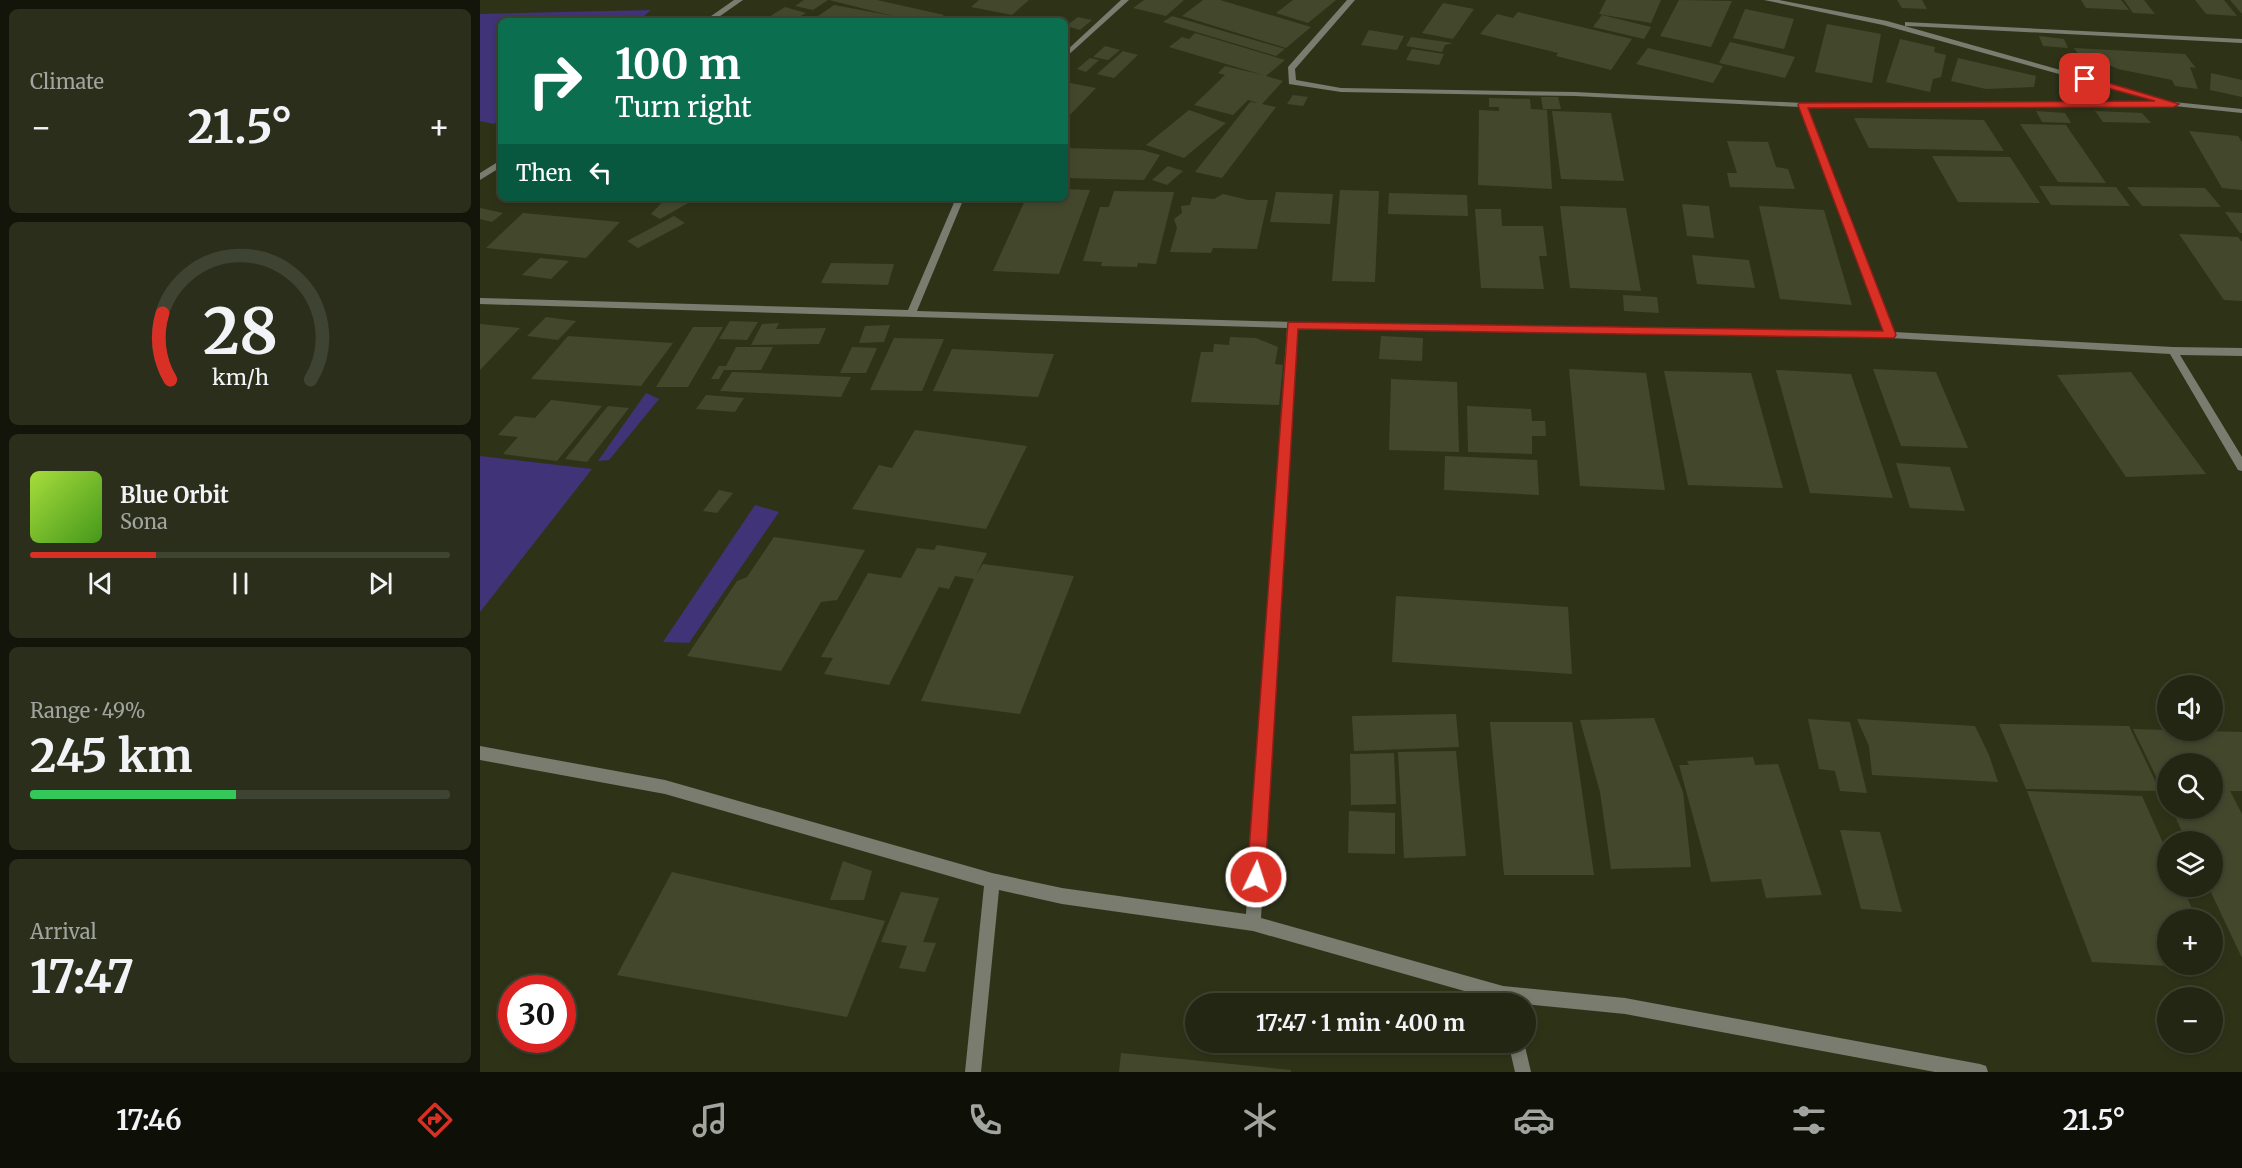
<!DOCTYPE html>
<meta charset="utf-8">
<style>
body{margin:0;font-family:Merriweather,serif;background:#2a2e1b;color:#f1f3f6;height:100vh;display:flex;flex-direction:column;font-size:22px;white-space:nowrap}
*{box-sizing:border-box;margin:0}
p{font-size:20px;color:#a2a59f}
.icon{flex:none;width:33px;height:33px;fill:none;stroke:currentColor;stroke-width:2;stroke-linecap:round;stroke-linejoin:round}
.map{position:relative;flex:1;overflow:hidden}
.details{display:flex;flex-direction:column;gap:9px;padding:9px;background:#13150a;width:480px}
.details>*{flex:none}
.top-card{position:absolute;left:18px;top:18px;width:570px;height:183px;border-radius:9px;box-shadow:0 3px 9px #0003,0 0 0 2px #3f4332;background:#0b6e4f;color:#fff;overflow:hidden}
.buttons{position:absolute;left:1677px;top:675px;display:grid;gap:12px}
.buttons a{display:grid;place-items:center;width:66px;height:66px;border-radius:50%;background:#222612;box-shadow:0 3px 9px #0003,0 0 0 2px #3f4332;font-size:30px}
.speed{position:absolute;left:18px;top:975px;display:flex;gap:12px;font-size:30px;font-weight:700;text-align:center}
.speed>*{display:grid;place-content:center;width:78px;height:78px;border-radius:50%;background:#222612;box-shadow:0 3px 9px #0003,0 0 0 2px #3f4332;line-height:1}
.speed .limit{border:9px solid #d22;background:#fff;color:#111}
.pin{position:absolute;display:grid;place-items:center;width:51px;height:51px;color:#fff;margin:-26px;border-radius:12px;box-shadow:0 3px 9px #0006}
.me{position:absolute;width:66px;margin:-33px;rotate:4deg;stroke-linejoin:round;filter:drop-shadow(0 0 4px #0008)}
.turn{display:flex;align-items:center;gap:21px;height:126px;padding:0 18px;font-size:27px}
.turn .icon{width:78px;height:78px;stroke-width:2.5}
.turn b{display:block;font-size:42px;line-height:51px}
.then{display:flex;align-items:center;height:57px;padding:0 18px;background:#0003;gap:12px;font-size:22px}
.big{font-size:45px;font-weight:700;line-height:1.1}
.details .tile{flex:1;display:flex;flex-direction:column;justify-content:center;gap:9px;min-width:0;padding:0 21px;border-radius:9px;background:#2a2e1b}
.details .dial{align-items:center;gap:0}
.dial svg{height:156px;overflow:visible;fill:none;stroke:#3f4332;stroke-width:7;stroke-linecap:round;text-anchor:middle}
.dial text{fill:#f1f3f6;stroke:none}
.song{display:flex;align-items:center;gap:18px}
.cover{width:72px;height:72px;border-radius:9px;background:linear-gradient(135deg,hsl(80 70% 55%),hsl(100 70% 35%))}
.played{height:6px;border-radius:3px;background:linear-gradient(90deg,#d93025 30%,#3f4332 30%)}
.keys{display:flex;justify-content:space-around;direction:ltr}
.heat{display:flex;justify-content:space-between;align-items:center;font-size:33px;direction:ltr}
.charge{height:9px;border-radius:4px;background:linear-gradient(90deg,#34c759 49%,#3f4332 0)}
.trip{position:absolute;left:705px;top:993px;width:351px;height:60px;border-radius:30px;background:#222612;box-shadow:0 3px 9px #0003,0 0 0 2px #3f4332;font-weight:700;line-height:60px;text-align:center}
.tab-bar{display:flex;height:96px;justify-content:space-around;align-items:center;background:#0e0f07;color:#a2a59f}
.tab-bar .icon{width:42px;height:42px}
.tab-bar .active{color:#d93025}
.tab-bar b{font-size:27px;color:#f1f3f6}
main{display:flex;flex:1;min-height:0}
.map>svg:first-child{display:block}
.green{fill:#413377}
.building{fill:#43482d}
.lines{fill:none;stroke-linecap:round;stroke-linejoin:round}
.minor{fill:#797c6f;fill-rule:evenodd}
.tertiary{fill:#797c6f;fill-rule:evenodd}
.route{fill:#d93025;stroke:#8d1f18;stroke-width:1.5}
</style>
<main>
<section class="details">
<div class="tile"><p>Climate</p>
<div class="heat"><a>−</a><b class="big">21.5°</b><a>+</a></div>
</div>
<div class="tile dial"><svg viewBox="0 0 100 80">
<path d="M14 69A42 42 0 1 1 86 69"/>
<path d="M14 69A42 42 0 0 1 10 35" stroke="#d93025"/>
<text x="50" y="56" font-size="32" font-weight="700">28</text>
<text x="50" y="72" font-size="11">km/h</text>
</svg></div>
<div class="tile">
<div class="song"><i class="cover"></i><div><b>Blue Orbit</b><p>Sona</p></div></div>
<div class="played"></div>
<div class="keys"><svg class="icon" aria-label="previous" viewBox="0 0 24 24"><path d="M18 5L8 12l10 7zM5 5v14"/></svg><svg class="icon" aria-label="pause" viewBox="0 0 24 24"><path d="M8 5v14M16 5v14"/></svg><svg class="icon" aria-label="next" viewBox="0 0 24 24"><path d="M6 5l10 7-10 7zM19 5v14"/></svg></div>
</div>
<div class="tile"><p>Range · 49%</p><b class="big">245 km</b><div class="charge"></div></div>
<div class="tile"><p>Arrival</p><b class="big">17:47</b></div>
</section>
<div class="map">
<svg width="1762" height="1072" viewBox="0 0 1762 1072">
<rect width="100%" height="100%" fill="#2e3318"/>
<g class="green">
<polygon points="171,10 158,21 21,21 21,118 14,124 0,121 0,14"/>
<polygon points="166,393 179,399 129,460 118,461"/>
<polygon points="0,456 112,469 0,612"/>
<polygon points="275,505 299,512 209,643 183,642"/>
</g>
<g class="building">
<polygon points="324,0 348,0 333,10 315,6"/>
<polygon points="349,0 397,0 464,15 456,21 331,21 354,5 413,16"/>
<polygon points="499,0 549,0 532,15 491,7"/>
<polygon points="664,0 704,0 686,16 653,8"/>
<polygon points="723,0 740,0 831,27 806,48 702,16"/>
<polygon points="813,0 856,0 828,23 796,13"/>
<polygon points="1126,0 1181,0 1171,23 1119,14"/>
<polygon points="1199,0 1252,1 1231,47 1180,36"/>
<polygon points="1417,0 1442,0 1447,9 1422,8"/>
<polygon points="1601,0 1641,0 1649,10 1606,8"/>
<polygon points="1644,0 1664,0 1675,14 1653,13"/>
<polygon points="1715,0 1744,0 1757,16 1726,14"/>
<polygon points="1750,0 1762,0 1762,14"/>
<polygon points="963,3 994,9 973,39 942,33"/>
<polygon points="305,7 326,13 312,21 289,17"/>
<polygon points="1265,9 1314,19 1304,49 1253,38"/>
<polygon points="1038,12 1152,39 1131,70 1076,56 1078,53 1000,34 1017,14 1033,18"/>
<polygon points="1122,15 1171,27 1164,39 1113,27"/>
<polygon points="692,16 805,49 796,56 683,22"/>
<polygon points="598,17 612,20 600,30 586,26"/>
<polygon points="1347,24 1401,34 1392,83 1335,72"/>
<polygon points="889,30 924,36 917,50 881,45"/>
<polygon points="715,33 805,60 786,76 803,81 782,104 796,107 742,178 715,172 770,102 778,103 768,100 753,115 714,105 745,75 738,73 745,66 783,75 689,47 702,37 709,39"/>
<polygon points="1559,36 1584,39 1588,48 1563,46"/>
<polygon points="931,37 973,43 965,45 962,52 926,46"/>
<polygon points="1420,39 1455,47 1454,52 1466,55 1461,77 1453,79 1450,92 1406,82"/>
<polygon points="1250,42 1315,57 1305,78 1239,63"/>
<polygon points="625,46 640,50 628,60 613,57"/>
<polygon points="1168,48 1243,66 1233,83 1156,64"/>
<polygon points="1594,48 1705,54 1716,68 1710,67 1718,89 1695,86 1692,80 1638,69 1624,63 1604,62"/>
<polygon points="932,49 964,54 959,65 926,60"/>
<polygon points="643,51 658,55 634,78 617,74"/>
<polygon points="610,58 619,60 606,72 597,69"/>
<polygon points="1478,58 1556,76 1554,87 1506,89 1471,81"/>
<polygon points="1731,73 1762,80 1762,97 1730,90"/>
<polygon points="585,82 616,88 587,118 585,117"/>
<polygon points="813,95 828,97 823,106 807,104"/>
<polygon points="1061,97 1078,97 1081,109 1063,109"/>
<polygon points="1009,98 1050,99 1051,109 1067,110 1072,189 998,185 999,110 1019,111 1019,107 1009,107"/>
<polygon points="709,110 746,123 704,158 666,145"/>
<polygon points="1072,111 1131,113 1144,181 1081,179"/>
<polygon points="1556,111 1585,113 1591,123 1562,122"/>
<polygon points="1615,111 1662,113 1671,123 1623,122"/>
<polygon points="1374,118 1504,120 1524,151 1389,148"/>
<polygon points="1540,124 1586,125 1626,183 1578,182"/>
<polygon points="1709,131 1758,136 1762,142 1762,190 1742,188"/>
<polygon points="1247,141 1288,142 1296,167 1308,169 1315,189 1250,187 1247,173 1257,173"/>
<polygon points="585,148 662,150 680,155 664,180 585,178"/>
<polygon points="1452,156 1530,157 1560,203 1478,202"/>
<polygon points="688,166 703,171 687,185 672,180"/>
<polygon points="1559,186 1636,187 1650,206 1571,205"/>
<polygon points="1647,187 1725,188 1741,207 1662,206"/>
<polygon points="585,189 610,190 579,274 513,271 546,198 585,198"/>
<polygon points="860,190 899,191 895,282 852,281"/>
<polygon points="634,191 694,192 676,264 658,263 657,267 621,266 622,262 603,261 620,207 629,207"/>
<polygon points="796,192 853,194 850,224 790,222"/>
<polygon points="909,193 987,195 988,216 908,214"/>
<polygon points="743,194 768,200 788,200 777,249 733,248 731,253 690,252 697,228 694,219 702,213 701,206 710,205 712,197 734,199"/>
<polygon points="186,198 217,198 180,219 171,214"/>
<polygon points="1202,204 1229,206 1234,238 1207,236"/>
<polygon points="1080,206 1146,208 1161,291 1090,288"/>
<polygon points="1279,206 1344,210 1372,305 1300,299"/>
<polygon points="0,208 23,213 12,222 0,219"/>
<polygon points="995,209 1021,209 1022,226 1063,226 1067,256 1059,256 1064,289 1001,288"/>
<polygon points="1745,212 1762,213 1762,233 1760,233"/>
<polygon points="43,213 140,222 106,258 6,248"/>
<polygon points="194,216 205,223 158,248 147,241"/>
<polygon points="1699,234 1758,237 1762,242 1762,301 1744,300"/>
<polygon points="1212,255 1269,260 1275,288 1217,284"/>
<polygon points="60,258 89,261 71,279 42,275"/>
<polygon points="351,263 414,264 408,285 341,283"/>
<polygon points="1143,295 1177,297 1179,313 1144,311"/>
<polygon points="66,317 96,321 78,340 47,336"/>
<polygon points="250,321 278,322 267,340 239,339"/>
<polygon points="299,323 296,329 346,328 339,344 271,345 282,324"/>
<polygon points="0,324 40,328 0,370"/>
<polygon points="410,325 404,342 379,343 385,326"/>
<polygon points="213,327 243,327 208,387 176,387"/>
<polygon points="88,336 193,343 161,386 51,379"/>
<polygon points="901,336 943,338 942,361 899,359"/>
<polygon points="750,337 776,338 798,347 795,364 803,365 799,405 711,402 721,352 733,352 734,344 749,345"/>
<polygon points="414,338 464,339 442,391 390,390"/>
<polygon points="256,347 293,347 281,370 244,370 239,379 231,379 239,366 246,366"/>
<polygon points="372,347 397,348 386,373 360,373"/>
<polygon points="472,349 574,354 558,397 453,391"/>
<polygon points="1089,369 1166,373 1185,490 1100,486"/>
<polygon points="1393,369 1456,372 1488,448 1421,446"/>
<polygon points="1296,370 1371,374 1413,498 1330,493"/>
<polygon points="1184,371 1271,373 1303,488 1208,485"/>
<polygon points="252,372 371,377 361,397 240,391"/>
<polygon points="1651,372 1726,474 1646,477 1577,375"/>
<polygon points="911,379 977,382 979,452 909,450"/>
<polygon points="226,395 264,398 255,412 216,409"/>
<polygon points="71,400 122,406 77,461 23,454 38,437 18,435 35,416 55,418"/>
<polygon points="128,406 149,408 107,462 85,459"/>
<polygon points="987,406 1051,409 1052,421 1065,421 1066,436 1052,436 1052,454 988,452"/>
<polygon points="435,430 547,446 506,529 372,509 399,465 412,468"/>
<polygon points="965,456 1057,460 1059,495 964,490"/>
<polygon points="1416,463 1470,467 1485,511 1430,508"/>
<polygon points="239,490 253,493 237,513 223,511"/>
<polygon points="294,537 385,550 357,600 341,602 301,671 207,656 257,581 267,577"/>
<polygon points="457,545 507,553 496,575 503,564 594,576 540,714 441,701 494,579 475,576 469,589 459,587 409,685 344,674 353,658 341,657 388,573 421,578 437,548 454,550"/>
<polygon points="916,596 1088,607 1092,674 912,662"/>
<polygon points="976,714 979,747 874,751 872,716"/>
<polygon points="1174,718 1203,792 1211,867 1131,869 1120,792 1100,720"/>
<polygon points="1328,719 1370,722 1387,793 1360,791 1355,771 1339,769"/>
<polygon points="1377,719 1495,726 1509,755 1518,782 1392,775 1389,746"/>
<polygon points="1010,722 1092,722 1114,875 1024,875"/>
<polygon points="1519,724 1649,726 1680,791 1546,789"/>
<polygon points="1653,729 1762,732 1762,791 1750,791 1762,814 1762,958 1728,886 1732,886 1732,842 1707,842 1691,808 1732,808 1732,764 1688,764 1688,801"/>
<polygon points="976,751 986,856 924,858 918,752"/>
<polygon points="914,753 916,804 871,805 870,754"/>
<polygon points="1273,757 1275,765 1298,764 1342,895 1286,898 1281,879 1231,882 1199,765 1209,765 1207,761"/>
<polygon points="1547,791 1662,796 1688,854 1688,886 1702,886 1717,920 1688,920 1688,966 1612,962"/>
<polygon points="869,811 915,813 915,854 868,853"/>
<polygon points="1360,830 1400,832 1422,912 1381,909"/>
<polygon points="363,861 392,871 384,900 350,900"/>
<polygon points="192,872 405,921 367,1017 137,975"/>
<polygon points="421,892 459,898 443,942 456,943 445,972 419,968 427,946 401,942"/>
<polygon points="1691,964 1728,964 1726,968 1691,966"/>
<polygon points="641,1053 811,1070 811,1072 639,1072"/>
</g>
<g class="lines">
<g class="minor">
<polygon points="641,0 649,0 585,58 585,52"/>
<polygon points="867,0 875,0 815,69 816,80 861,88 1095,92 1323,103 1694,102 1762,109 1762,113 1694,106 1328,107 1414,332 1693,347 1762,348 1762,356 1700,355 1762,457 1762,471 1758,470 1690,354 1410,338 817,329 781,918 1023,986 1145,998 1500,1064 1506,1066 1508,1072 1455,1072 1145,1014 1023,1002 773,931 582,904 519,890 501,1072 485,1072 504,886 185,794 0,760 0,746 185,780 512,873 582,888 766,914 807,328 0,304 0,298 428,310 476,198 484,198 437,311 812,322 1404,331 1320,107 1095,96 861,92 809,84 808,67"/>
<polygon points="1284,0 1299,0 1407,21 1683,99 1676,101 1403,25"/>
<polygon points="1425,22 1762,39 1762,43 1428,26 1425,26"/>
<polygon points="1028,1042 1044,1042 1051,1072 1035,1072"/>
</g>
<g class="tertiary">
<polygon points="254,0 263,0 233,21 224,21"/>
<polygon points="21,160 21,167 0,180 0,173"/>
</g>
</g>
<polygon class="route" points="1605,76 1699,104 1694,107 1328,108 1416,335 1414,338 818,329 785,877 782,883 776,886 770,883 767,877 808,322 1403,331 1318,105 1319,103 1675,101 1602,81 1601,79"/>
</svg>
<div class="buttons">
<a><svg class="icon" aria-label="sound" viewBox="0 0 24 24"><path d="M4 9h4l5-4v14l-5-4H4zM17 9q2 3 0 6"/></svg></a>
<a><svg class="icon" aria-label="search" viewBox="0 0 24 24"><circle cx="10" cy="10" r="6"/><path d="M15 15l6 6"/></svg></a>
<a><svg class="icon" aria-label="layers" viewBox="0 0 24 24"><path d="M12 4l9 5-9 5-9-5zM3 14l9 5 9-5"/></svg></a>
<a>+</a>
<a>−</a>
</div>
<div class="speed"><div class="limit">30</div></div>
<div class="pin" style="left:1605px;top:79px;background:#d93025"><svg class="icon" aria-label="arrive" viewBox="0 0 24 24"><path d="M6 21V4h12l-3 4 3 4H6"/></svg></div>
<svg class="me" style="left:776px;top:877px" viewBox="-20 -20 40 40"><circle r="17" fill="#d93025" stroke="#fff" stroke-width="3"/><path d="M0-11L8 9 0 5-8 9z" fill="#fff"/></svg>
<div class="trip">17:47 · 1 min · 400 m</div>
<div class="top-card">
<div class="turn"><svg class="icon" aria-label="right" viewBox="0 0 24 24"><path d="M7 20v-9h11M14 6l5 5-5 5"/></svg><div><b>100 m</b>Turn right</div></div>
<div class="then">Then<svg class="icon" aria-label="left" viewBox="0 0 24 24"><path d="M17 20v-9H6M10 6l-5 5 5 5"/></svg></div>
</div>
</div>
</main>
<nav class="tab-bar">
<b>17:46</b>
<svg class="icon active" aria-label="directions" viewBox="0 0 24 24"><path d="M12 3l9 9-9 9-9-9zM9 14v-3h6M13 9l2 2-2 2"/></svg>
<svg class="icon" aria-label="music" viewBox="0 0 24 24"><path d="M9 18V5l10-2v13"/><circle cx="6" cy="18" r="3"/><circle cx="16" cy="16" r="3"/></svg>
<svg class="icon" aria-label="phone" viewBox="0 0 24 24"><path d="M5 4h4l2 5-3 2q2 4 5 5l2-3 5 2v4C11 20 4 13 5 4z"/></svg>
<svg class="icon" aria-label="climate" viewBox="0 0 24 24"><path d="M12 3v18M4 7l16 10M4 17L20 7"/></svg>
<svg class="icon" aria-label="car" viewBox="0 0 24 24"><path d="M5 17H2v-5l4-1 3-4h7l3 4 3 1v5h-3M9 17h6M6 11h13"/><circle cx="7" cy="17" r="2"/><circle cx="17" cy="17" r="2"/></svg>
<svg class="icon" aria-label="filters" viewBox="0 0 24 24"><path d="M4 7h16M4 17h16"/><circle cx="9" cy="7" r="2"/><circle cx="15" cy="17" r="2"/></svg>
<b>21.5°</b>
</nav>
